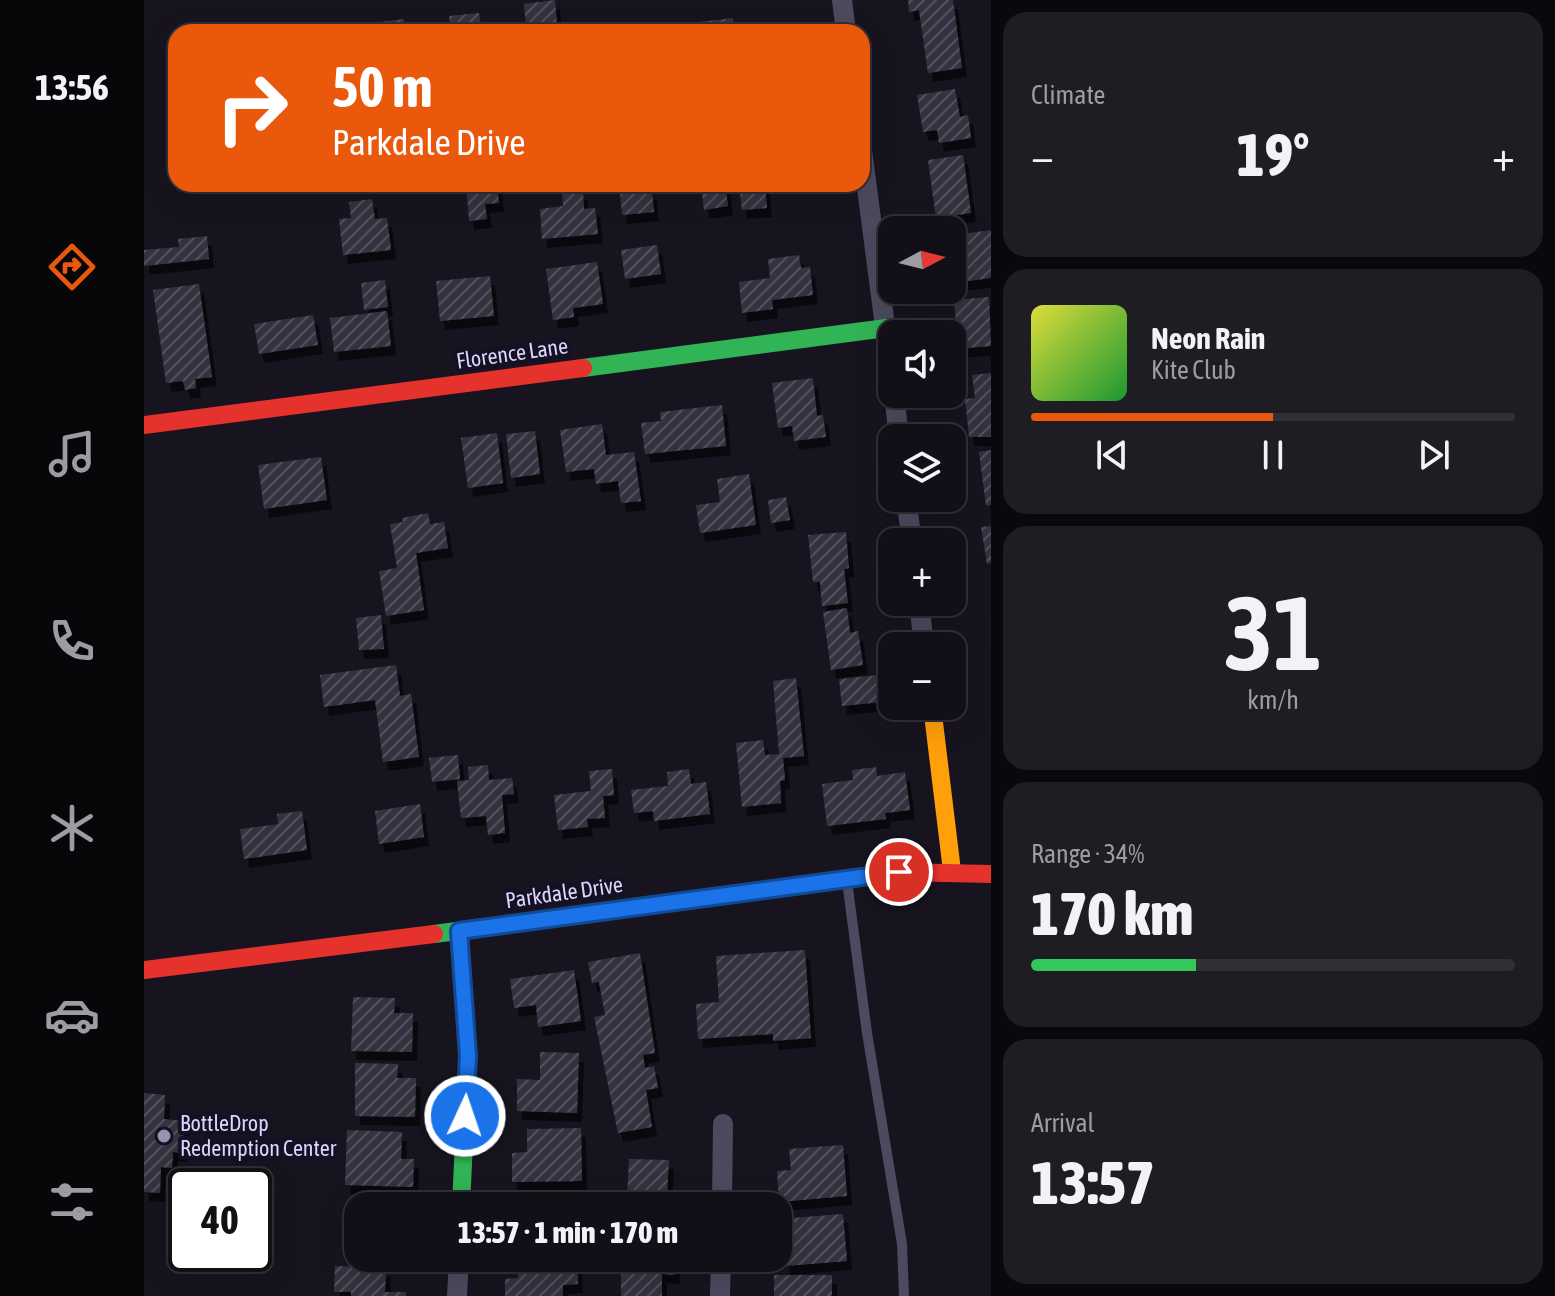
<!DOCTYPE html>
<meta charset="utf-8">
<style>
body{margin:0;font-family:"Asap Condensed",sans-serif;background:#1e1d24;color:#f1f3f6;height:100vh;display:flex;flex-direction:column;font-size:30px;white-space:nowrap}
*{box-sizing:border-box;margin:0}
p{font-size:26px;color:#9c9ca1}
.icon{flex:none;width:44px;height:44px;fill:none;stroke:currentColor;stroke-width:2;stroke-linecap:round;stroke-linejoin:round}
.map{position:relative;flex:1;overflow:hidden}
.sheet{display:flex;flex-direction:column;gap:12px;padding:12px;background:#09080d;width:564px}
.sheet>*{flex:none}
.hud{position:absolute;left:24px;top:24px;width:702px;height:168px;border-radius:24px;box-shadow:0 8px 32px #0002,0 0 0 2px #302f36;background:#ea580c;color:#fff;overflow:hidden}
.needle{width:52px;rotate:83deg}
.controls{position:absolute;left:734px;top:216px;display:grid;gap:16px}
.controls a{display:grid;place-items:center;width:88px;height:88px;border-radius:16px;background:#110f17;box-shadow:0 8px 32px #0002,0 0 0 2px #302f36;font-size:40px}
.speed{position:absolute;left:24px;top:1168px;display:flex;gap:16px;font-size:40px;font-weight:700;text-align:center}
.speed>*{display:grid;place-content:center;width:104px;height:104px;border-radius:50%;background:#110f17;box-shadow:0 8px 32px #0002,0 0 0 2px #302f36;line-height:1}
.speed .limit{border:4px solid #111;border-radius:12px;background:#fff;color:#111}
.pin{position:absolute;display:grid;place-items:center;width:68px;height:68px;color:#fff;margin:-34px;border:4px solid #fff;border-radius:50%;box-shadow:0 2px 8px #0007}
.me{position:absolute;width:88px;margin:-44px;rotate:3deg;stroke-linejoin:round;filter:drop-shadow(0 0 6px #0008)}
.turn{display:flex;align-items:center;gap:28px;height:168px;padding:0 32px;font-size:36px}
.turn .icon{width:104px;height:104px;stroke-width:2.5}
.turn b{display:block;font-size:56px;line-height:68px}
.big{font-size:60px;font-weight:800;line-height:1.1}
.sheet .card{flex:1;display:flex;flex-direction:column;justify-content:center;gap:12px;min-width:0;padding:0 28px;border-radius:24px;background:#1e1d24}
.sheet .dial{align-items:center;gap:0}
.dial b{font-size:104px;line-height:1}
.song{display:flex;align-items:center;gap:24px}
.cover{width:96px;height:96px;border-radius:12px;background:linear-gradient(135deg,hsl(60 70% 55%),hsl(130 70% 35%))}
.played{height:8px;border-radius:4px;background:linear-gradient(90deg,#ea580c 50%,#302f36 50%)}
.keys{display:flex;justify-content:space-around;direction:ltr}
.heat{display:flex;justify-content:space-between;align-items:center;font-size:44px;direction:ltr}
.charge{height:12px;border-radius:6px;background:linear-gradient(90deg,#34c759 34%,#302f36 0)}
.trip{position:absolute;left:200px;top:1192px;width:448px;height:80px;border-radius:24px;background:#110f17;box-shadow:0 8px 32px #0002,0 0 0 2px #302f36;font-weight:800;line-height:80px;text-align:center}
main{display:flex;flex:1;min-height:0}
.menu{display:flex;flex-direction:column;width:144px;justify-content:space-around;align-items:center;background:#070609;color:#9c9ca1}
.menu .icon{width:56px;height:56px}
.menu .active{color:#ea580c}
.menu b{font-size:36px;color:#f1f3f6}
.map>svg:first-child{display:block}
.building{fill:url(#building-hatch);filter:url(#shadow)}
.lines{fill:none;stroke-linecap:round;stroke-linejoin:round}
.lane{stroke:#4d4a5f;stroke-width:10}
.street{stroke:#4d4a5f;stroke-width:20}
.fast{stroke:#30b455;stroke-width:18}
.slow{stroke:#ff9f0a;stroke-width:18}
.jam{stroke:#e5322d;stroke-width:18}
.route-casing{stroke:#114b97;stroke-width:20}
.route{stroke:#1a73e8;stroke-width:14}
.poi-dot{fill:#9891af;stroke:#151023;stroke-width:3}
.labels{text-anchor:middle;stroke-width:8;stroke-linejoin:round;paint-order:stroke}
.street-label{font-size:22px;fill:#ddd5fc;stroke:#151023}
.poi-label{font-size:22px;fill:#ddd5fc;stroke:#151023;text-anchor:start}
</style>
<main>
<nav class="menu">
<b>13:56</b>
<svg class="icon active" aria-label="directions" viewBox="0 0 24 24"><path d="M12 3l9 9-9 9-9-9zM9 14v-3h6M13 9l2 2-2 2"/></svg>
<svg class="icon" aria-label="music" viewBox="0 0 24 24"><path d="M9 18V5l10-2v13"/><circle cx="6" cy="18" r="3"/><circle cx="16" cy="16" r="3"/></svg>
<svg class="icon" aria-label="phone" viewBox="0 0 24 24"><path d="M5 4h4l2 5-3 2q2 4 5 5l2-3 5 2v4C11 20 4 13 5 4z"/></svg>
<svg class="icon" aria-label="climate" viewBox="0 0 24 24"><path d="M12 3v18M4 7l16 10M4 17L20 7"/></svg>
<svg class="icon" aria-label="car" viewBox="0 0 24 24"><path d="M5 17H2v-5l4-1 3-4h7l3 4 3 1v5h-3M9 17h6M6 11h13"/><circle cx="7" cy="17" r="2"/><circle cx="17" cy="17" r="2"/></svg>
<svg class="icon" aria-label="filters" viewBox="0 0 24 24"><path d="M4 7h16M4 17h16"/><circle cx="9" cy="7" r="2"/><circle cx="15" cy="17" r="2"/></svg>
</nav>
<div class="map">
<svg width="847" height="1296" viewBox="0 0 847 1296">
<defs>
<pattern id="building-hatch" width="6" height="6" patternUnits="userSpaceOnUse" patternTransform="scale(2)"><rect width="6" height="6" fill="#363241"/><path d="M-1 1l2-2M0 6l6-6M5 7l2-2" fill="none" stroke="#534f5d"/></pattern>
<filter id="shadow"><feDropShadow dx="5" dy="9" stdDeviation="0" flood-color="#0009"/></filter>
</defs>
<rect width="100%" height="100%" fill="#17141f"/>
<g class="building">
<polygon points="411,0 413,24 425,22 427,32 371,32 371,27 382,26 380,4"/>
<polygon points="764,0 809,0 818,68 784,73 775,10 765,12"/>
<polygon points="335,13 338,32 307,32 305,16"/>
<polygon points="589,18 590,32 530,32 529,25"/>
<polygon points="260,19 261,32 230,32 229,23"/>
<polygon points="811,89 816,117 824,115 827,138 795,143 793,130 779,132 773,95"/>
<polygon points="819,155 827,213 792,218 784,160"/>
<polygon points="322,184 353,184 355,203 341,204 343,219 325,221"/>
<polygon points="565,184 581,184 584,206 560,210 557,185"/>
<polygon points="595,184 621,184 623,208 598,210"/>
<polygon points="439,191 440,209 451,208 454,234 398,239 396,209 419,206 418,193"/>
<polygon points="508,191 510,212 478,215 476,193"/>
<polygon points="228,199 231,219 243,218 247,250 199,255 195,219 207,218 205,202"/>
<polygon points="847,230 847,278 817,282 811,235"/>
<polygon points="63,236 65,259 0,266 0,250 35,247 34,239"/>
<polygon points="513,245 517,274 481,279 477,250"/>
<polygon points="655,255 657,268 666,267 669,295 628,300 629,309 598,313 595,282 626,278 624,259"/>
<polygon points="453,262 459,304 429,308 430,317 409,320 402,269"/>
<polygon points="346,276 350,316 296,321 292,281"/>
<polygon points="241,280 244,307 220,310 217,283"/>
<polygon points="55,284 68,377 51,379 52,388 41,390 39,381 22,383 9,290"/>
<polygon points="845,297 847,346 814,349 810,300"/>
<polygon points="243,311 247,346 190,352 186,318"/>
<polygon points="169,315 174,345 115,354 110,324"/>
<polygon points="847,373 847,437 825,437 821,399 831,398 828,375"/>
<polygon points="669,378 673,416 679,415 682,437 650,441 648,426 634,428 628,383"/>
<polygon points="578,405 582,446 501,454 497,423 517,421 516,412"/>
<polygon points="458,424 462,455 490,452 497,501 477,503 474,481 452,484 450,469 422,472 416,430"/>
<polygon points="391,431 396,474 367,478 362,434"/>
<polygon points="353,433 359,483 324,488 317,438"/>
<polygon points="847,450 847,505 842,506 835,452"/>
<polygon points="177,457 183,500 120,509 114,465"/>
<polygon points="605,474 612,525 556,533 552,505 576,502 573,479"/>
<polygon points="642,497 646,520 627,523 624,500"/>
<polygon points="284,513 286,524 300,522 304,548 272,553 280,610 242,616 235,571 253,568 246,524 259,522 258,518"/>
<polygon points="847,526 847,563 843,564 837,527"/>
<polygon points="702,532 705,568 700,569 704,603 678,606 676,582 669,582 664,535"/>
<polygon points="703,608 706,633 714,631 719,665 687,670 679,612"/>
<polygon points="237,615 240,649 215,650 212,618"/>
<polygon points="252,665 256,696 267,694 275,757 239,762 231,700 180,707 176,675"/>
<polygon points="744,674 747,701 698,706 695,679"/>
<polygon points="652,678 660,756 639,758 641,780 636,781 637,803 598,807 592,743 619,740 621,755 635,754 629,681"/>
<polygon points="314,755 316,779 288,782 285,758"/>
<polygon points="344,765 345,780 368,778 370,794 358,795 361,833 344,835 342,816 317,818 313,781 325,780 324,767"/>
<polygon points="732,767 733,776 761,772 766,810 741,813 742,819 683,826 678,784 709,780 708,770"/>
<polygon points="468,769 470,795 459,796 461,818 443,819 444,827 414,830 410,795 447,791 445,771"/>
<polygon points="545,769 547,784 562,782 566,814 510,821 509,811 490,813 487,790 524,786 523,772"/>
<polygon points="276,804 280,837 235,844 231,811"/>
<polygon points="158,811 163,850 100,859 96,829 134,824 133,814"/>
<polygon points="661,950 667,1038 629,1041 629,1034 554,1039 552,1004 575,1002 572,956"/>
<polygon points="496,953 511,1053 499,1055 501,1068 510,1066 514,1088 502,1090 508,1127 474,1133 450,1017 461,1015 455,982 448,983 444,962"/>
<polygon points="430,970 437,1021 394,1027 392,1005 370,1008 366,979"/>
<polygon points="209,997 251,998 250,1013 269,1013 268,1052 207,1051"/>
<polygon points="396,1052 435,1053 433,1113 373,1111 373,1079 396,1080"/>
<polygon points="211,1063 254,1064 253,1078 272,1078 271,1117 211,1116"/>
<polygon points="0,1093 21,1095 20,1119 40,1121 38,1153 29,1152 28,1168 17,1167 16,1193 0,1192"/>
<polygon points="437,1128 438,1181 368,1182 368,1153 383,1152 383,1129"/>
<polygon points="203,1130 258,1132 257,1159 270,1159 269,1187 201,1185"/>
<polygon points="699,1145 703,1196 635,1202 633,1171 647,1170 645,1149"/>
<polygon points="485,1159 525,1160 523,1193 531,1193 531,1206 477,1206 477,1196 483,1196"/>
<polygon points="381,1192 431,1195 430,1206 381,1206"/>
<polygon points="699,1214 703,1261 641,1266 639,1245 634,1246 634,1219"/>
<polygon points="477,1258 531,1258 531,1275 518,1274 518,1296 477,1296"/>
<polygon points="433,1259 434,1284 419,1285 419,1296 361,1296 361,1279 374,1278 373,1260"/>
<polygon points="191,1266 242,1268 241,1292 262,1292 262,1296 207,1296 207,1292 190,1292"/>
<rect x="630" y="1275" width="58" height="21"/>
</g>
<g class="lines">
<polyline class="lane" points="703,881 723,1033 758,1244 760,1296"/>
<g class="street">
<polyline points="698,0 702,32"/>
<polyline points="718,150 748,380"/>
<polyline points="750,394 755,438"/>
<polyline points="762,498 768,542"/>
<polyline points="775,602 780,646"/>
<polyline points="578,1206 579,1124"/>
<polyline points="313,1296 315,1258"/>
<polyline points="576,1296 577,1258"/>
</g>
<g class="fast">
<polyline points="439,368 742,328"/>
<polyline points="315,931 324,1056 317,1206"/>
<polyline points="290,934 706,879"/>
</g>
<polyline class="slow" points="788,706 808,871"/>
<g class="jam">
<polyline points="0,425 439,368"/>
<polyline points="706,879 755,872 847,874"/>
<polyline points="0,970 290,934"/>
</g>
</g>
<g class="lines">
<defs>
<polyline id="route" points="321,1116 324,1056 315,931 755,872"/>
</defs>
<use href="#route" class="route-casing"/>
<use href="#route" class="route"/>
</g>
<circle class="poi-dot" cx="20" cy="1136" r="8"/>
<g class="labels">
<g class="street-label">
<text transform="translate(368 353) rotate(-8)" y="8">Florence Lane</text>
<text transform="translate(420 892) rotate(-8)" y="8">Parkdale Drive</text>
</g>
<g class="poi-label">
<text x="36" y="1131">BottleDrop<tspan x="36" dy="25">Redemption Center</tspan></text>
</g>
</g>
</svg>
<div class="controls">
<a><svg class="needle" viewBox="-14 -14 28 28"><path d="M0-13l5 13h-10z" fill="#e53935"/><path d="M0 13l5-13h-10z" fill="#9c9ca1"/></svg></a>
<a><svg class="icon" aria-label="sound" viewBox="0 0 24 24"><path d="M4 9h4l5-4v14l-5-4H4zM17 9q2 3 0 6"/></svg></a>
<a><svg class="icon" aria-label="layers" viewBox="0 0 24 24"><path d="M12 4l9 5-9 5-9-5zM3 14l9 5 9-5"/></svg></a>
<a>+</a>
<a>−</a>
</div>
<div class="speed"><div class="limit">40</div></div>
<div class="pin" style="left:755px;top:872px;background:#d93025"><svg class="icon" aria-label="arrive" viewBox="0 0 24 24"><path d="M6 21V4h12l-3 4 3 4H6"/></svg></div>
<svg class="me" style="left:321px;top:1116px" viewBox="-20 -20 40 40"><circle r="17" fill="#1a73e8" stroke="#fff" stroke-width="3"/><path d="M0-11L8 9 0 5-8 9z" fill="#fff"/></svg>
<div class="trip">13:57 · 1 min · 170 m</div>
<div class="hud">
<div class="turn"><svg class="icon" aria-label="right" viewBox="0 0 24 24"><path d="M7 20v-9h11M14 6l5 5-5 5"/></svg><div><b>50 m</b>Parkdale Drive</div></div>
</div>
</div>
<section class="sheet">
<div class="card"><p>Climate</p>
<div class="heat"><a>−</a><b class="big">19°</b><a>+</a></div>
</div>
<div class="card">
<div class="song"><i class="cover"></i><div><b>Neon Rain</b><p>Kite Club</p></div></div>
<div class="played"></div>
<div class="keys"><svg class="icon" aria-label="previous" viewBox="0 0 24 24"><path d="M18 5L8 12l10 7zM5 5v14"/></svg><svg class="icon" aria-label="pause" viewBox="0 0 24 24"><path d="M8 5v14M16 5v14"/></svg><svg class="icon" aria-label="next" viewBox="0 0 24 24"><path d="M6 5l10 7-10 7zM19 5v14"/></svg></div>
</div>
<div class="card dial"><b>31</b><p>km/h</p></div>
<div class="card"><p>Range · 34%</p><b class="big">170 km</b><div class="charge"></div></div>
<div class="card"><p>Arrival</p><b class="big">13:57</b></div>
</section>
</main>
